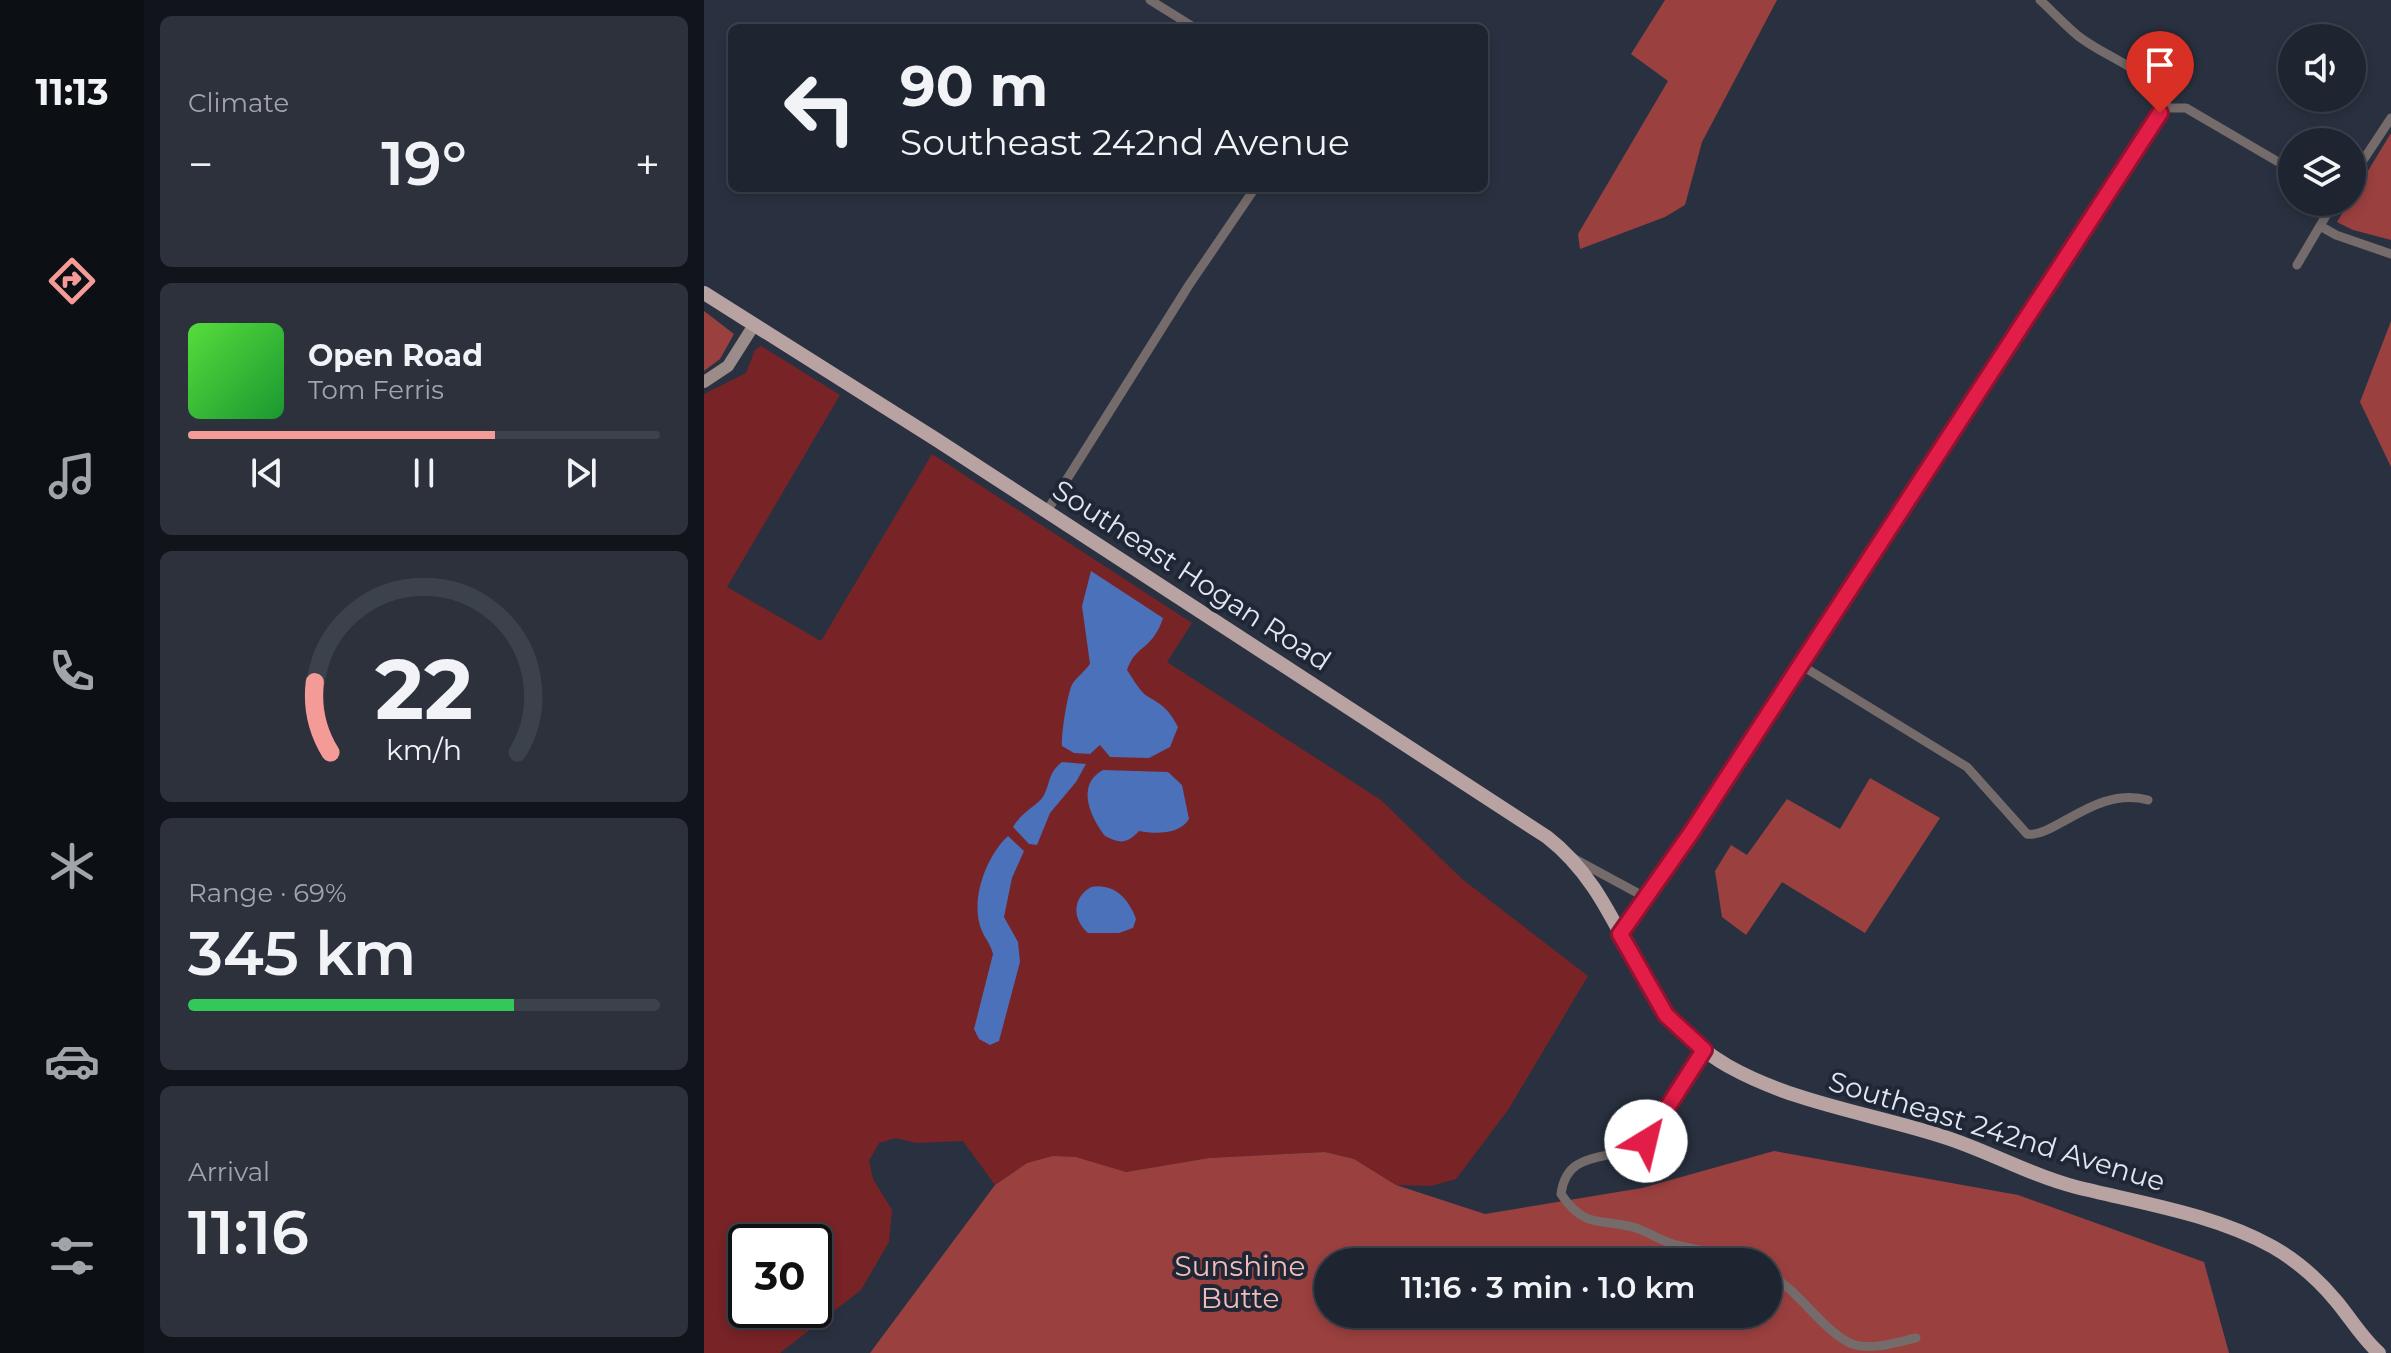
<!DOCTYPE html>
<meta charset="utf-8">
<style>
body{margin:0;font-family:Montserrat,sans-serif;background:#2c313c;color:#f1f3f6;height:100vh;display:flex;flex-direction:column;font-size:30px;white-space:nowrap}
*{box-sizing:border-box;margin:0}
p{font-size:26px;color:#a1a5ab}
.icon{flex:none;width:44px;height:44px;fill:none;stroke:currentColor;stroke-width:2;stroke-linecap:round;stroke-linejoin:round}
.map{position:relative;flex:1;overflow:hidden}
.side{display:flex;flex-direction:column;gap:16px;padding:16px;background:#11141a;width:560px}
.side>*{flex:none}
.guide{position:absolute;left:24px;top:24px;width:760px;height:168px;border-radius:12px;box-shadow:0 4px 12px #0003,0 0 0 2px #3c424c;background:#1f2530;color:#f1f3f6;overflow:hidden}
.controls{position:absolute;left:1574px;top:24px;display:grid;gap:16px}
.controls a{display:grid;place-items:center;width:88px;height:88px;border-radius:50%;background:#1f2530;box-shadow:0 4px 12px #0003,0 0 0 2px #3c424c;font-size:40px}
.speed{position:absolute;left:24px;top:1224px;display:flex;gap:16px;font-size:40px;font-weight:700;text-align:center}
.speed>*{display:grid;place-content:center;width:104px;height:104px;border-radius:50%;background:#1f2530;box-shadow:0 4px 12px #0003,0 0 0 2px #3c424c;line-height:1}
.speed .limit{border:4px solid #111;border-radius:12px;background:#fff;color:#111}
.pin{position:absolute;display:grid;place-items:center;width:68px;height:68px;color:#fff;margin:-82px -34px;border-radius:50% 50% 50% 0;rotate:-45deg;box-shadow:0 0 8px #0007}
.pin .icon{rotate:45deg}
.me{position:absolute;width:88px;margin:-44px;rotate:36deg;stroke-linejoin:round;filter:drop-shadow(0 0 6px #0008)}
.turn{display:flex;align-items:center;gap:28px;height:168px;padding:0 40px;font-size:36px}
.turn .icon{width:104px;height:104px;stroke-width:2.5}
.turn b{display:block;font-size:56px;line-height:68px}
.big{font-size:60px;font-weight:600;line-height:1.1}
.side .tile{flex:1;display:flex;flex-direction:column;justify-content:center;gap:12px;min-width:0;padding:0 28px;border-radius:12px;background:#2c313c}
.side .dial{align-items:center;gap:0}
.dial svg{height:208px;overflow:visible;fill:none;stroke:#3c424c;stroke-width:7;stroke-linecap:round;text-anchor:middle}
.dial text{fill:#f1f3f6;stroke:none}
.song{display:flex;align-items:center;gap:24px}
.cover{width:96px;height:96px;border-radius:12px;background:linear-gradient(135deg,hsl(110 70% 55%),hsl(130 70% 35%))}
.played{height:8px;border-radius:4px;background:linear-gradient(90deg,#f59b97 65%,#3c424c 65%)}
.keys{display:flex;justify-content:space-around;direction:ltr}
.heat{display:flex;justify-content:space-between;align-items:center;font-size:44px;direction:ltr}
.charge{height:12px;border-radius:6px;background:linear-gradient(90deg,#34c759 69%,#3c424c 0)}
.trip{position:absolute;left:610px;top:1248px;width:468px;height:80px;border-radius:40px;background:#1f2530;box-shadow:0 4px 12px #0003,0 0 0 2px #3c424c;font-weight:600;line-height:80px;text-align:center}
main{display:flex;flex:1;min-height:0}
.tabs{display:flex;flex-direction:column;width:144px;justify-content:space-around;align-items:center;background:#0c0f13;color:#a1a5ab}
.tabs .icon{width:56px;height:56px}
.tabs .on{color:#f59b97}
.tabs b{font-size:36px;color:#f1f3f6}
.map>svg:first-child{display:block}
.green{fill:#782326;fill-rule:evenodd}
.forest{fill:#9a403f;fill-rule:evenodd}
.water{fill:#4a71b9}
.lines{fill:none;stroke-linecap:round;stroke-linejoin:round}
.street{stroke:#756b6a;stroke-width:9}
.secondary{stroke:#9b8b89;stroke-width:12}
.primary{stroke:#b8a3a2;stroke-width:14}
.route-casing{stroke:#92132f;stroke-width:20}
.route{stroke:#e11d48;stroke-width:14}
.labels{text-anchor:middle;stroke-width:8;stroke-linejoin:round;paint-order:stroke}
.street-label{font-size:28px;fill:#e1e6f0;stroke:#1f2736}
.park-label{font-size:28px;fill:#f0bcb8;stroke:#1f2736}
</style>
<main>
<nav class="tabs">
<b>11:13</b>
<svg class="icon on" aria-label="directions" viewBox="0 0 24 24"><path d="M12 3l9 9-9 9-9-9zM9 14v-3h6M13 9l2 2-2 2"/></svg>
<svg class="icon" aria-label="music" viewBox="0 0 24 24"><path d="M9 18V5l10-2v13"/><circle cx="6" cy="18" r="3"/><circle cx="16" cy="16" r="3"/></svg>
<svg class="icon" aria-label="phone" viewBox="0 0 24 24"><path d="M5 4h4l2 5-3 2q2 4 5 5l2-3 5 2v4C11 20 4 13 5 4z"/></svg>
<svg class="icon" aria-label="climate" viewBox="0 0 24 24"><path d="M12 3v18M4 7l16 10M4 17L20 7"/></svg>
<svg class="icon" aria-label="car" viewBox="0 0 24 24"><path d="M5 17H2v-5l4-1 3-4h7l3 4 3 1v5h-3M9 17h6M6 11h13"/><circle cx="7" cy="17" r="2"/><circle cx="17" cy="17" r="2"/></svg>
<svg class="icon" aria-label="filters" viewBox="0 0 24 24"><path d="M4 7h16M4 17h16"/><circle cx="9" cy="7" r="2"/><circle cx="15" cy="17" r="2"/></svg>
</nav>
<section class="side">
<div class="tile"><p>Climate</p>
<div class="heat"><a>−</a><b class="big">19°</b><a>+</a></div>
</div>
<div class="tile">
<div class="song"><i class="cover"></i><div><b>Open Road</b><p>Tom Ferris</p></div></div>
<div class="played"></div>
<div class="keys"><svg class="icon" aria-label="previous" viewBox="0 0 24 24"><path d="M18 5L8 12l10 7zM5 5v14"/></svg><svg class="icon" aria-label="pause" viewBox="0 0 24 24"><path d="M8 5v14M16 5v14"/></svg><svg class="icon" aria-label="next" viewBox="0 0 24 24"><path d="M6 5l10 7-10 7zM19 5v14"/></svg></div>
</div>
<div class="tile dial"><svg viewBox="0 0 100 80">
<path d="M14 69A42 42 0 1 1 86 69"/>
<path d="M14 69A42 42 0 0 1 8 42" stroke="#f59b97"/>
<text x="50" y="56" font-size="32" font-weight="700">22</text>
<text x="50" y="72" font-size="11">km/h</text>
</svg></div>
<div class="tile"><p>Range · 69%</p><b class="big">345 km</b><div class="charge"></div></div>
<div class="tile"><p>Arrival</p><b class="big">11:16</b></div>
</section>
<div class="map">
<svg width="1687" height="1353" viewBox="0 0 1687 1353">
<rect width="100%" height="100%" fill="#293140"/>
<path class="green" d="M57,346L136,395L23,587L117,641L228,454L488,623L463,662L677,800L758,879L884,976L804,1110L752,1179L727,1186L692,1185L650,1159L621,1152L505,1158L422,1172L372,1157L323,1163L291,1185L259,1141L212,1143L192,1138L175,1143L165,1161L169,1179L188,1210L185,1242L157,1290L76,1353H0V394L42,373L51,350ZM42,1242H110V1310H42Z"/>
<g class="forest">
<polygon points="961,0 1073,0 998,142 981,205 961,217 876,249 874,234 964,81 927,54"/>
<polygon points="1687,133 1687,240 1649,230 1633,222"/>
<polygon points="0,311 30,334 16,359 0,371"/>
<polygon points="1687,321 1687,467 1656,402"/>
<polygon points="1166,778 1236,818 1161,933 1078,882 1042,935 1018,917 1011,871 1027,845 1043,855 1083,799 1136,829"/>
<path d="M1070,1151L1314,1195L1500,1262L1525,1353H166L291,1185L323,1163L349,1156L372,1157L422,1172L505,1158L621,1152L650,1159L692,1185L781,1214L938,1188ZM624,1262H1064V1314H624Z"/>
</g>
<g class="water">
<path d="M387,571L459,618C448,651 432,644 423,670C428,677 436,692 443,696C459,705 465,710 474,727L466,747L445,758L406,757L396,745L386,754L370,753L358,746C357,737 363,692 369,683C373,677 381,671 386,664L378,606Z"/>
<path d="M358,762L382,764L372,782L346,813L333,845L325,844L309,827C318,811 335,805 340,795C347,781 344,773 358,762Z"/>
<path d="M399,770L464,772L478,785L485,819C475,835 451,834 435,831C423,844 416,844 401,836C387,818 371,785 399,770Z"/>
<path d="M304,836L320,851L308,878L300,917L314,942L316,962L295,1041L286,1045L275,1039L270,1029L289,954C287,945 282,940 278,931C265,902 282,856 304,836Z"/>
<path d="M387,887C410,883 424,898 432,919L429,928L415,933H384C368,919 368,898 387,887Z"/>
</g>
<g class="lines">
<g class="street">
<polyline points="446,0 491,28"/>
<path d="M1336,0C1348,11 1360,24 1373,35C1402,59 1450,69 1464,108"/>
<polyline points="1648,177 1687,118"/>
<polyline points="1618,227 1632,235 1687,254"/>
<polyline points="1593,265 1630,202"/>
<polyline points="343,511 485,285 551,188"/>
<path d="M1095,664L1263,767L1323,834C1349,839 1393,785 1444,800"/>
<polyline points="867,857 939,896"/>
<polyline points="916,934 987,833 1456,113 1464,108 1482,108 1588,170"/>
<path d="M1000,1050C985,1075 963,1127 939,1143C908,1163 863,1147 857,1194C881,1230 898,1218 932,1228C944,1232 954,1239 966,1243C990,1250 1014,1252 1037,1262"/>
<path d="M1064,1274C1094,1288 1122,1336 1151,1345C1170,1350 1193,1342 1212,1338"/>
</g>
<polyline class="secondary" points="0,382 24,366 50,325"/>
<path class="primary" d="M0,293L233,440L843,837C927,902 924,1009 1024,1066C1090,1103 1165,1113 1237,1136C1283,1150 1325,1175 1372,1187C1436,1203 1510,1214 1569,1247C1593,1261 1615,1280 1633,1302C1647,1319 1658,1338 1675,1353"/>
</g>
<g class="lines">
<defs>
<polyline id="route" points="942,1141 1000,1050 962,1015 916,934 987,833 1456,113"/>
</defs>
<use href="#route" class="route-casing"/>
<use href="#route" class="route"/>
</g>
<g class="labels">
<g class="street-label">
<text transform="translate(488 575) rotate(33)" y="10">Southeast Hogan Road</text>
<text transform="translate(1293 1131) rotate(17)" y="10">Southeast 242nd Avenue</text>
</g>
<g class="park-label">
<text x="536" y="1276">Sunshine<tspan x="536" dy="32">Butte</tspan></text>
</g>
</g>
</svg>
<div class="controls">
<a><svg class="icon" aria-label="sound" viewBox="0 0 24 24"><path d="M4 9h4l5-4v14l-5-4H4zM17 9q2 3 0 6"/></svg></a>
<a><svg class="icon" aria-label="layers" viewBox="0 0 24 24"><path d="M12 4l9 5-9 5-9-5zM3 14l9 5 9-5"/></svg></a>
</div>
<div class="speed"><div class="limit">30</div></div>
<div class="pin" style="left:1456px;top:113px;background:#d93025"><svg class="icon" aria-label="arrive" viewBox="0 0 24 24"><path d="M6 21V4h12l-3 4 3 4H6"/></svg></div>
<svg class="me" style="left:942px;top:1141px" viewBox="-20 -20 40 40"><circle r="19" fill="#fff"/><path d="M0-13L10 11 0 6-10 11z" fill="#e11d48"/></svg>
<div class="trip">11:16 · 3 min · 1.0 km</div>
<div class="guide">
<div class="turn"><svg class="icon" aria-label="left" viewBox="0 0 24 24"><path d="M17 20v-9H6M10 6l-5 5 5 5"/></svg><div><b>90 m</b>Southeast 242nd Avenue</div></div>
</div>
</div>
</main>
